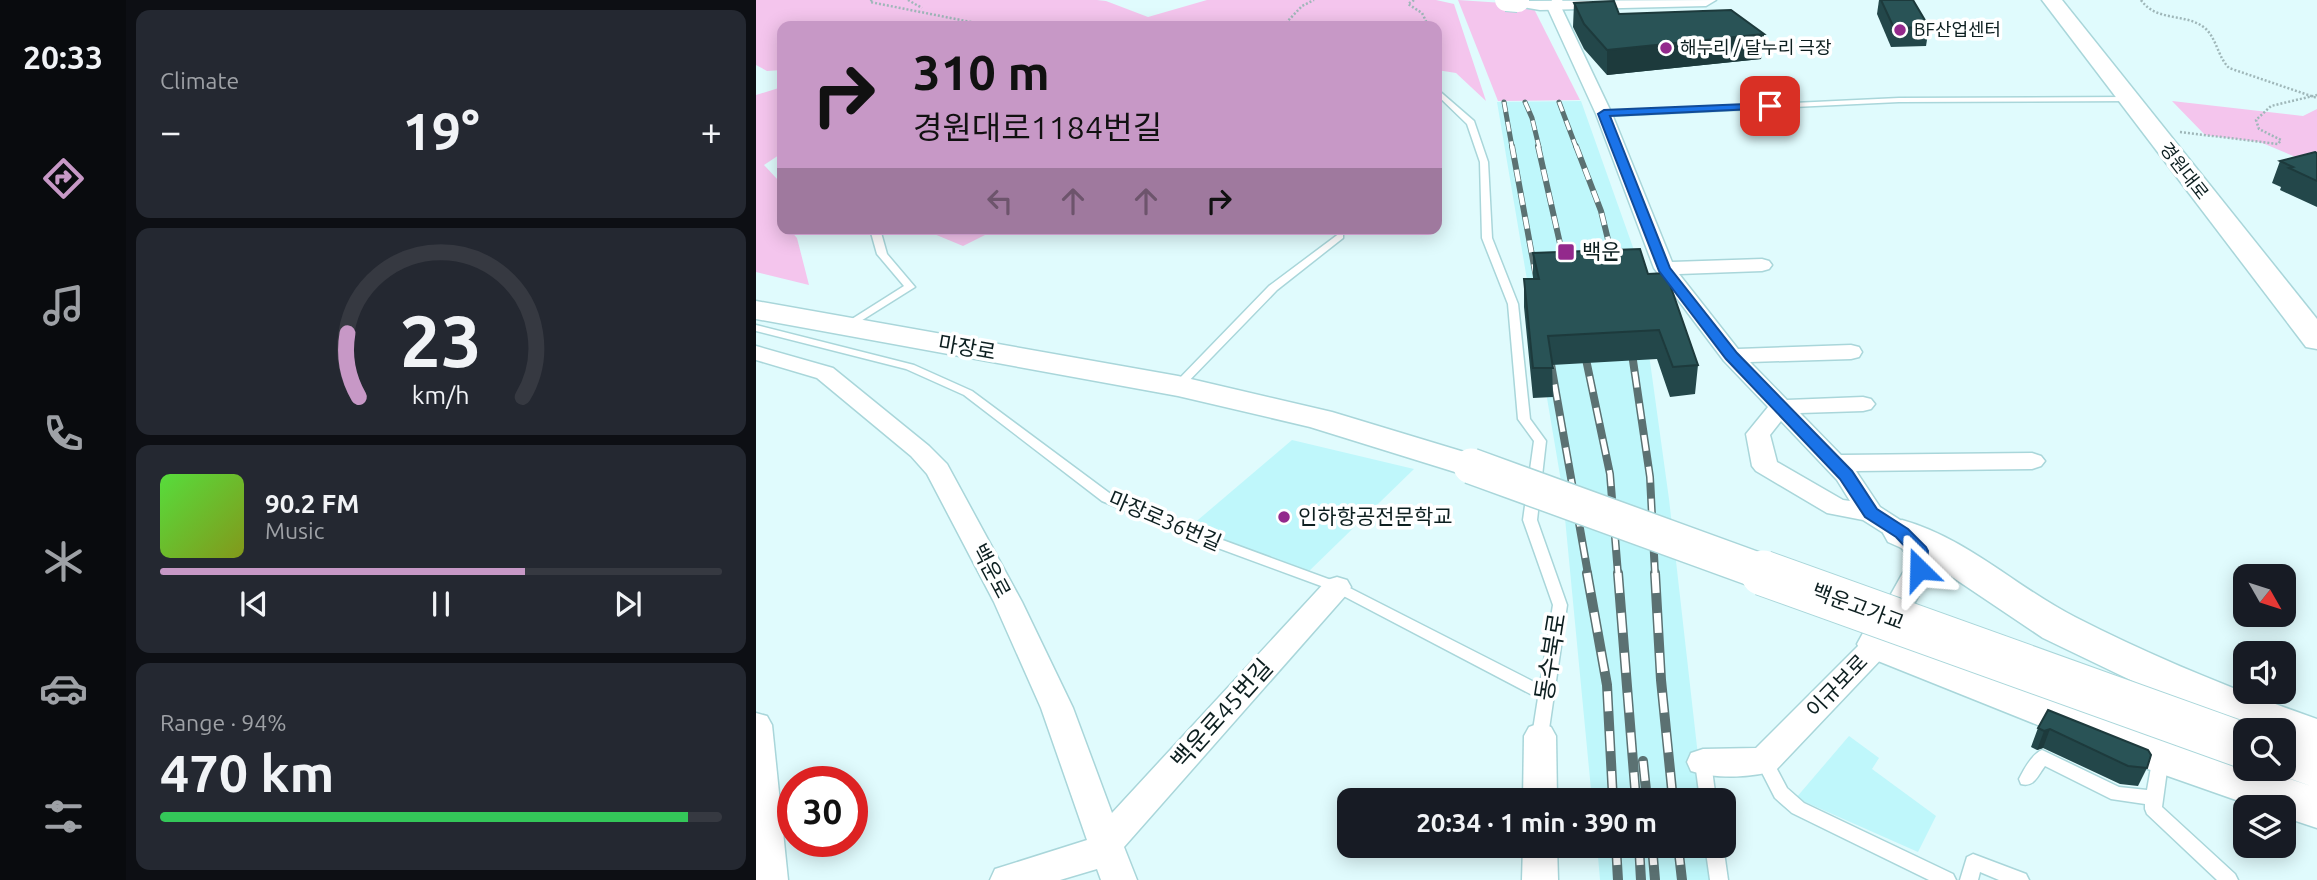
<!DOCTYPE html>
<meta charset="utf-8">
<style>
body{margin:0;font-family:Ubuntu,"Noto Sans KR",sans-serif;background:#242831;color:#f1f3f6;height:100vh;display:flex;flex-direction:column;font-size:26px;white-space:nowrap}
*{box-sizing:border-box;margin:0}
p{font-size:23px;color:#9ea1a6}
.icon{flex:none;width:38px;height:38px;fill:none;stroke:currentColor;stroke-width:2;stroke-linecap:round;stroke-linejoin:round}
.map{position:relative;flex:1;overflow:hidden}
.sheet{display:flex;flex-direction:column;gap:10px;padding:10px;background:#0d0f14;width:630px}
.sheet>*{flex:none}
.hud{position:absolute;left:21px;top:21px;width:665px;height:214px;border-radius:14px;box-shadow:0 4px 18px #0003;background:#c798c6;color:#111;overflow:hidden}
.needle{width:46px;rotate:129deg}
.buttons{position:absolute;left:1477px;top:564px;display:grid;gap:14px}
.buttons a{display:grid;place-items:center;width:63px;height:63px;border-radius:14px;background:#171b24;box-shadow:0 4px 18px #0003;font-size:35px}
.speed{position:absolute;left:21px;top:766px;display:flex;gap:14px;font-size:35px;font-weight:700;text-align:center}
.speed>*{display:grid;place-content:center;width:91px;height:91px;border-radius:50%;background:#171b24;box-shadow:0 4px 18px #0003;line-height:1}
.speed .limit{border:10px solid #d22;background:#fff;color:#111}
.pin{position:absolute;display:grid;place-items:center;width:60px;height:60px;color:#fff;margin:-30px;border-radius:14px;box-shadow:0 4px 10px #0006}
.me{position:absolute;width:77px;margin:-38px;rotate:338deg;stroke-linejoin:round;filter:drop-shadow(0 0 5px #0008)}
.turn{display:flex;align-items:center;gap:24px;height:147px;padding:0 21px;font-size:32px}
.turn .icon{width:91px;height:91px;stroke-width:2.5}
.turn b{display:block;font-size:49px;line-height:60px}
.lanes{display:flex;align-items:center;height:66px;padding:0 21px;background:#0003;justify-content:center;gap:35px;direction:ltr}
.lanes .off{opacity:.35}
.big{font-size:52px;font-weight:700;line-height:1.1}
.sheet .card{flex:1;display:flex;flex-direction:column;justify-content:center;gap:10px;min-width:0;padding:0 24px;border-radius:14px;background:#242831}
.sheet .dial{align-items:center;gap:0}
.dial svg{height:182px;overflow:visible;fill:none;stroke:#363941;stroke-width:7;stroke-linecap:round;text-anchor:middle}
.dial text{fill:#f1f3f6;stroke:none}
.song{display:flex;align-items:center;gap:21px}
.cover{width:84px;height:84px;border-radius:10px;background:linear-gradient(135deg,hsl(110 70% 55%),hsl(70 70% 35%))}
.played{height:7px;border-radius:4px;background:linear-gradient(90deg,#c798c6 65%,#363941 65%)}
.keys{display:flex;justify-content:space-around;direction:ltr}
.heat{display:flex;justify-content:space-between;align-items:center;font-size:38px;direction:ltr}
.charge{height:10px;border-radius:5px;background:linear-gradient(90deg,#34c759 94%,#363941 0)}
.trip{position:absolute;left:581px;top:788px;width:399px;height:70px;border-radius:14px;background:#171b24;box-shadow:0 4px 18px #0003;font-weight:700;line-height:70px;text-align:center}
main{display:flex;flex:1;min-height:0}
.dock{display:flex;flex-direction:column;width:126px;justify-content:space-around;align-items:center;background:#090b0e;color:#9ea1a6}
.dock .icon{width:49px;height:49px}
.dock .selected{color:#c798c6}
.dock b{font-size:32px;color:#f1f3f6}
.map>svg:first-child{display:block}
.built{fill:#bff7fb}
.green{fill:#f4c5ed}
.lines{fill:none;stroke-linecap:round;stroke-linejoin:round}
.lane-casing{stroke:#a9d6da;stroke-width:3}
.street-casing{stroke:#a9d6da;stroke-width:3}
.secondary-casing{stroke:#a9d6da;stroke-width:3}
.path{stroke:#9fb7b9;stroke-width:2.5;stroke-dasharray:2 2;stroke-linecap:butt}
.lane{fill:#fff;fill-rule:evenodd}
.street{fill:#fff;fill-rule:evenodd}
.secondary{fill:#fff;fill-rule:evenodd}
.rail-far3-casing{stroke:#5b7172;stroke-width:5}
.rail-far2-casing{stroke:#5b7172;stroke-width:6}
.rail-far1-casing{stroke:#5b7172;stroke-width:8}
.rail-casing{stroke:#5b7172;stroke-width:10}
.rail-far3{stroke:#fff;stroke-width:3.5;stroke-dasharray:10;stroke-linecap:butt}
.rail-far2{stroke:#fff;stroke-width:4.5;stroke-dasharray:12;stroke-linecap:butt}
.rail-far1{stroke:#fff;stroke-width:5;stroke-dasharray:16;stroke-linecap:butt}
.rail{stroke:#fff;stroke-width:7;stroke-dasharray:20;stroke-linecap:butt}
.secondary-bridge-far2-casing{stroke:#a9d6da;stroke-width:24;stroke-linecap:butt}
.secondary-bridge-far1-casing{stroke:#a9d6da;stroke-width:38;stroke-linecap:butt}
.secondary-bridge-casing{stroke:#a9d6da;stroke-width:47;stroke-linecap:butt}
.secondary-bridge-far2{stroke:#fff;stroke-width:22}
.secondary-bridge-far1{stroke:#fff;stroke-width:35}
.secondary-bridge{stroke:#fff;stroke-width:45}
.wall{fill:#23474a}
.shaded-wall{fill:#1d3a3c}
.building{fill:#295356;stroke:#1d3a3c;stroke-width:2}
.route{fill:#1a73e8;stroke:#114b97;stroke-width:2}
.poi-dot{fill:#93298c;stroke:#fff;stroke-width:2.5}
.labels{text-anchor:middle;stroke-width:7;stroke-linejoin:round;paint-order:stroke}
.far-poi-label{font-size:18px;fill:#0d1f20;stroke:#fff;text-anchor:start}
.far-street-label{font-size:18px;fill:#0d1f20;stroke:#fff}
.poi-label{font-size:21px;fill:#0d1f20;stroke:#fff;text-anchor:start}
.street-label{font-size:21px;fill:#0d1f20;stroke:#fff}
.near-street-label{font-size:24px;fill:#0d1f20;stroke:#fff}
</style>
<main>
<nav class="dock">
<b>20:33</b>
<svg class="icon selected" aria-label="directions" viewBox="0 0 24 24"><path d="M12 3l9 9-9 9-9-9zM9 14v-3h6M13 9l2 2-2 2"/></svg>
<svg class="icon" aria-label="music" viewBox="0 0 24 24"><path d="M9 18V5l10-2v13"/><circle cx="6" cy="18" r="3"/><circle cx="16" cy="16" r="3"/></svg>
<svg class="icon" aria-label="phone" viewBox="0 0 24 24"><path d="M5 4h4l2 5-3 2q2 4 5 5l2-3 5 2v4C11 20 4 13 5 4z"/></svg>
<svg class="icon" aria-label="climate" viewBox="0 0 24 24"><path d="M12 3v18M4 7l16 10M4 17L20 7"/></svg>
<svg class="icon" aria-label="car" viewBox="0 0 24 24"><path d="M5 17H2v-5l4-1 3-4h7l3 4 3 1v5h-3M9 17h6M6 11h13"/><circle cx="7" cy="17" r="2"/><circle cx="17" cy="17" r="2"/></svg>
<svg class="icon" aria-label="filters" viewBox="0 0 24 24"><path d="M4 7h16M4 17h16"/><circle cx="9" cy="7" r="2"/><circle cx="15" cy="17" r="2"/></svg>
</nav>
<section class="sheet">
<div class="card"><p>Climate</p>
<div class="heat"><a>−</a><b class="big">19°</b><a>+</a></div>
</div>
<div class="card dial"><svg viewBox="0 0 100 80">
<path d="M14 69A42 42 0 1 1 86 69"/>
<path d="M14 69A42 42 0 0 1 9 41" stroke="#c798c6"/>
<text x="50" y="56" font-size="32" font-weight="700">23</text>
<text x="50" y="72" font-size="11">km/h</text>
</svg></div>
<div class="card">
<div class="song"><i class="cover"></i><div><b>90.2 FM</b><p>Music</p></div></div>
<div class="played"></div>
<div class="keys"><svg class="icon" aria-label="previous" viewBox="0 0 24 24"><path d="M18 5L8 12l10 7zM5 5v14"/></svg><svg class="icon" aria-label="pause" viewBox="0 0 24 24"><path d="M8 5v14M16 5v14"/></svg><svg class="icon" aria-label="next" viewBox="0 0 24 24"><path d="M6 5l10 7-10 7zM19 5v14"/></svg></div>
</div>
<div class="card"><p>Range · 94%</p><b class="big">470 km</b><div class="charge"></div></div>
</section>
<div class="map">
<svg width="1561" height="880" viewBox="0 0 1561 880">
<rect width="100%" height="100%" fill="#e0fbfd"/>
<g class="built">
<polygon points="825,101 879,253 913,499 947,800 836,800 806,487 741,102"/>
<polygon points="536,440 658,469 549,575 429,531"/>
<polygon points="1093,736 1123,758 1116,769 1180,816 1162,852 1040,798"/>
<polygon points="841,845 952,845 956,880 844,880"/>
</g>
<g class="green">
<polygon points="0,0 341,0 350,1 392,17 451,0 680,0 698,4 730,101 700,73 681,70 681,26 26,26 26,70 11,71 0,65"/>
<polygon points="702,0 776,5 824,100 742,101"/>
<polygon points="26,87 26,153 8,165 22,180 21,216 26,222 26,229 33,229 41,238 53,285 0,272 0,95"/>
<polygon points="1416,101 1547,116 1561,109 1561,166 1504,142 1449,135"/>
<polygon points="166,229 241,229 207,246"/>
</g>
<g class="lines">
<defs>
<g id="lane">
<polygon points="681,89 718,121 732,162 736,238 762,304 774,419 790,441 781,520 811,605 792,736 790,740 784,742 778,740 776,736 782,698 576,590 424,534 346,501 208,395 150,369 0,331 0,325 158,365 216,391 356,495 434,528 586,584 784,685 797,605 767,520 778,441 762,419 752,304 726,238 724,162 711,124 681,95"/>
<polygon points="1372,97 1375,97 1375,101 1143,102 848,116 844,114 848,112 1143,98"/>
<polygon points="114,229 124,229 131,254 159,287 92,329 87,326 88,324 148,286 121,254"/>
<polygon points="584,233 587,234 587,238 521,290 426,388 418,388 416,386 418,384 513,286"/>
<path d="M1286,750L1363,787L1391,790L1397,756L1399,751L1405,750L1411,751L1413,756L1406,807L1479,874L1482,880H1461L1391,814L1389,809V804L1355,799L1289,766C1282,775 1278,788 1265,784L1263,779C1268,769 1276,754 1286,750Z"/>
<polygon points="1008,754 1014,756 1031,788 1048,803 1197,874 1200,880 1173,880 1036,813 1019,798 1000,761 1002,756"/>
<polygon points="947,755 953,757 955,762 960,800 944,800 939,762 941,757"/>
<polygon points="949,845 967,845 972,880 954,880"/>
<polygon points="1217,854 1270,874 1273,880 1243,880 1224,872 1222,880 1204,880 1211,857"/>
</g>
<g id="street">
<path d="M796,0H806L808,3L806,9L856,114L916,262L1006,259L1013,261L1016,265L1013,269L1006,271L923,274L982,349L1095,345L1103,347L1106,352L1103,357L1095,359L994,362L1031,400L1107,397L1115,399L1119,404L1115,409L1107,411L1044,413L1085,455L1276,453L1285,456L1289,461L1285,466L1276,469L1100,471L1124,507L1155,527L1174,545L1178,551L1177,569L1132,652L1020,770C996,778 959,779 935,771L931,762L935,753L947,749L1000,748L1111,637L1149,569L1150,553L1137,539L1107,520L1071,513L1000,471L996,466L990,434L1012,407L968,361L898,268L840,114L792,9ZM1025,421L1081,480L1094,501L1087,500L1021,462L1014,435Z"/>
<polygon points="0,346 77,368 173,446 191,464 266,602 317,708 356,813 571,580 581,577 591,580 595,587 591,594 368,847 381,880 345,880 341,869 304,880 234,880 239,869 331,840 285,708 238,602 171,474 155,456 61,378 0,360"/>
<polygon points="0,713 11,716 16,725 32,880 0,880"/>
<polygon points="784,723 795,727 800,736 801,800 767,800 768,736 773,727"/>
<polygon points="767,845 801,845 802,880 766,880"/>
</g>
<g id="secondary">
<polygon points="960,0 950,6 784,10 755,5 752,1"/>
<polygon points="1286,0 1306,0 1561,319 1561,349 1550,347"/>
<polygon points="0,301 422,376 576,412 728,458 733,466 728,474 715,477 554,427 422,396 0,319"/>
<path d="M1146,520C1211,538 1260,587 1319,617C1397,657 1478,690 1561,719V828L1528,817V807H1500L1389,768L1107,655L1101,644L1107,633L1122,629L1421,742L1489,764V768H1501L1555,786L1512,771L1510,768H1528V730H1490L1443,713L1287,638L1168,558L1132,542L1127,533L1132,524Z"/>
</g>
</defs>
<use href="#lane" class="lane-casing"/>
<use href="#street" class="street-casing"/>
<use href="#secondary" class="secondary-casing"/>
<g class="path">
<polyline points="116,0 114,2 235,26"/>
<polyline points="152,0 166,8"/>
<polyline points="658,0 652,4 666,13 670,21 667,26"/>
<path d="M1385,0C1401,23 1431,12 1450,29C1461,40 1462,57 1473,68L1561,98"/>
<polyline points="527,26 546,6 558,0"/>
<polyline points="1424,132 1522,144 1525,140 1503,129 1500,120 1515,106 1561,95"/>
</g>
<use href="#lane" class="lane"/>
<use href="#street" class="street"/>
<use href="#secondary" class="secondary"/>
<defs>
<g id="rail-far3">
<polyline points="748,102 756,147"/>
<polyline points="769,102 776,118 783,147"/>
<polyline points="803,102 820,147"/>
</g>
<g id="rail-far2">
<polyline points="756,146 780,277"/>
<polyline points="782,146 810,270"/>
<polyline points="820,146 845,211 859,268"/>
</g>
<g id="rail-far1">
<polyline points="874,340 894,477 899,574"/>
<polyline points="827,345 854,474 862,574"/>
<polyline points="793,353 832,574"/>
</g>
<g id="rail">
<polyline points="831,573 851,685 857,800"/>
<polyline points="862,573 880,800"/>
<polyline points="899,573 905,680 917,800"/>
<polyline points="887,761 891,800"/>
<polyline points="860,845 862,880"/>
<polyline points="883,845 885,880"/>
<polyline points="896,845 899,880"/>
<polyline points="922,845 926,880"/>
</g>
</defs>
<use href="#rail-far3" class="rail-far3-casing"/>
<use href="#rail-far2" class="rail-far2-casing"/>
<use href="#rail-far1" class="rail-far1-casing"/>
<use href="#rail" class="rail-casing"/>
<use href="#rail-far3" class="rail-far3"/>
<use href="#rail-far2" class="rail-far2"/>
<use href="#rail-far1" class="rail-far1"/>
<use href="#rail" class="rail"/>
<defs>
<polyline id="secondary-bridge-far2" points="750,0 762,1"/>
<polyline id="secondary-bridge-far1" points="715,466 1012,574"/>
<polyline id="secondary-bridge" points="1007,573 1489,746"/>
</defs>
<use href="#secondary-bridge-far2" class="secondary-bridge-far2-casing"/>
<use href="#secondary-bridge-far1" class="secondary-bridge-far1-casing"/>
<use href="#secondary-bridge" class="secondary-bridge-casing"/>
<use href="#secondary-bridge-far2" class="secondary-bridge-far2"/>
<use href="#secondary-bridge-far1" class="secondary-bridge-far1"/>
<use href="#secondary-bridge" class="secondary-bridge"/>
</g>
<g class="wall">
<polygon points="1123,0 1157,0 1173,27 1170,46 1135,47 1121,14"/>
<polygon points="818,3 863,14 1008,34 1005,59 851,75 828,49 817,27"/>
<polygon points="1561,153 1561,207 1524,190 1525,187 1516,183 1524,161"/>
<polygon points="777,253 892,274 942,365 939,394 914,397 901,359 796,365 797,397 777,398 768,307 768,279 777,279"/>
<polygon points="1292,710 1391,768 1382,786 1364,784 1287,748 1281,750 1275,747 1282,728"/>
</g>
<g class="shaded-wall">
<polygon points="1008,34 1005,59 851,75 851,50"/>
<polygon points="1294,729 1287,748 1281,750 1288,731"/>
</g>
<g class="building">
<polygon points="1125,0 1157,0 1173,27 1138,28"/>
<polygon points="858,1 863,14 975,10 1008,34 851,50 828,24 818,3"/>
<polygon points="1559,152 1561,153 1561,181 1533,168 1537,167 1524,161"/>
<polygon points="884,249 892,274 910,273 942,365 917,367 903,330 792,336 797,368 777,368 768,279 783,279 777,253"/>
<polygon points="1292,710 1392,750 1395,755 1391,768 1372,766 1294,729 1288,731 1282,728"/>
</g>
<polygon class="route" points="1014,103 1020,106 1018,108 854,116 914,268 981,353 1096,471 1121,509 1152,529 1170,547 1172,551 1170,573 1157,573 1154,569 1155,553 1140,537 1109,517 1084,479 970,359 903,271 842,114 848,110"/>
<g class="poi-dot">
<circle cx="1144" cy="30" r="7"/>
<circle cx="910" cy="48" r="7"/>
<rect x="801" y="243" width="18" height="18" rx="3.5"/>
<circle cx="528" cy="517" r="7"/>
</g>
<g class="labels">
<g class="far-poi-label">
<text x="1158" y="36">BF산업센터</text>
<text x="924" y="54">해누리 / 달누리 극장</text>
</g>
<g class="far-street-label">
<text transform="translate(1428 171) rotate(52)" y="6">경원대로</text>
</g>
<g class="poi-label">
<text x="826" y="259">백운</text>
<text x="542" y="524">인하항공전문학교</text>
</g>
<g class="street-label">
<text transform="translate(211 348) rotate(10)" y="7">마장로</text>
<text transform="translate(409 521) rotate(23)" y="7">마장로36번길</text>
<text transform="translate(235 571) rotate(62)" y="7">백운로</text>
<text transform="translate(1102 607) rotate(20)" y="7">백운고가교</text>
<text transform="translate(1081 686) rotate(-46)" y="7">이규보로</text>
</g>
<g class="near-street-label">
<text transform="translate(795 657) rotate(-81)" y="8">동수북로</text>
<text transform="translate(466 714) rotate(-48)" y="8">백운로45번길</text>
</g>
</g>
</svg>
<div class="buttons">
<a><svg class="needle" viewBox="-14 -14 28 28"><path d="M0-13l5 13h-10z" fill="#e53935"/><path d="M0 13l5-13h-10z" fill="#9ea1a6"/></svg></a>
<a><svg class="icon" aria-label="sound" viewBox="0 0 24 24"><path d="M4 9h4l5-4v14l-5-4H4zM17 9q2 3 0 6"/></svg></a>
<a><svg class="icon" aria-label="search" viewBox="0 0 24 24"><circle cx="10" cy="10" r="6"/><path d="M15 15l6 6"/></svg></a>
<a><svg class="icon" aria-label="layers" viewBox="0 0 24 24"><path d="M12 4l9 5-9 5-9-5zM3 14l9 5 9-5"/></svg></a>
</div>
<div class="speed"><div class="limit">30</div></div>
<div class="pin" style="left:1014px;top:106px;background:#d93025"><svg class="icon" aria-label="arrive" viewBox="0 0 24 24"><path d="M6 21V4h12l-3 4 3 4H6"/></svg></div>
<svg class="me" style="left:1163px;top:569px" viewBox="-20 -20 40 40"><path d="M0-17L14 15 0 8-14 15z" fill="#1a73e8" stroke="#fff" stroke-width="4"/></svg>
<div class="trip">20:34 · 1 min · 390 m</div>
<div class="hud">
<div class="turn"><svg class="icon" aria-label="right" viewBox="0 0 24 24"><path d="M7 20v-9h11M14 6l5 5-5 5"/></svg><div><b>310 m</b>경원대로1184번길</div></div>
<div class="lanes"><svg class="icon off" aria-label="left" viewBox="0 0 24 24"><path d="M17 20v-9H6M10 6l-5 5 5 5"/></svg><svg class="icon off" aria-label="ahead" viewBox="0 0 24 24"><path d="M12 20V5M6 11l6-6 6 6"/></svg><svg class="icon off" aria-label="ahead" viewBox="0 0 24 24"><path d="M12 20V5M6 11l6-6 6 6"/></svg><svg class="icon" aria-label="right" viewBox="0 0 24 24"><path d="M7 20v-9h11M14 6l5 5-5 5"/></svg></div>
</div>
</div>
</main>
